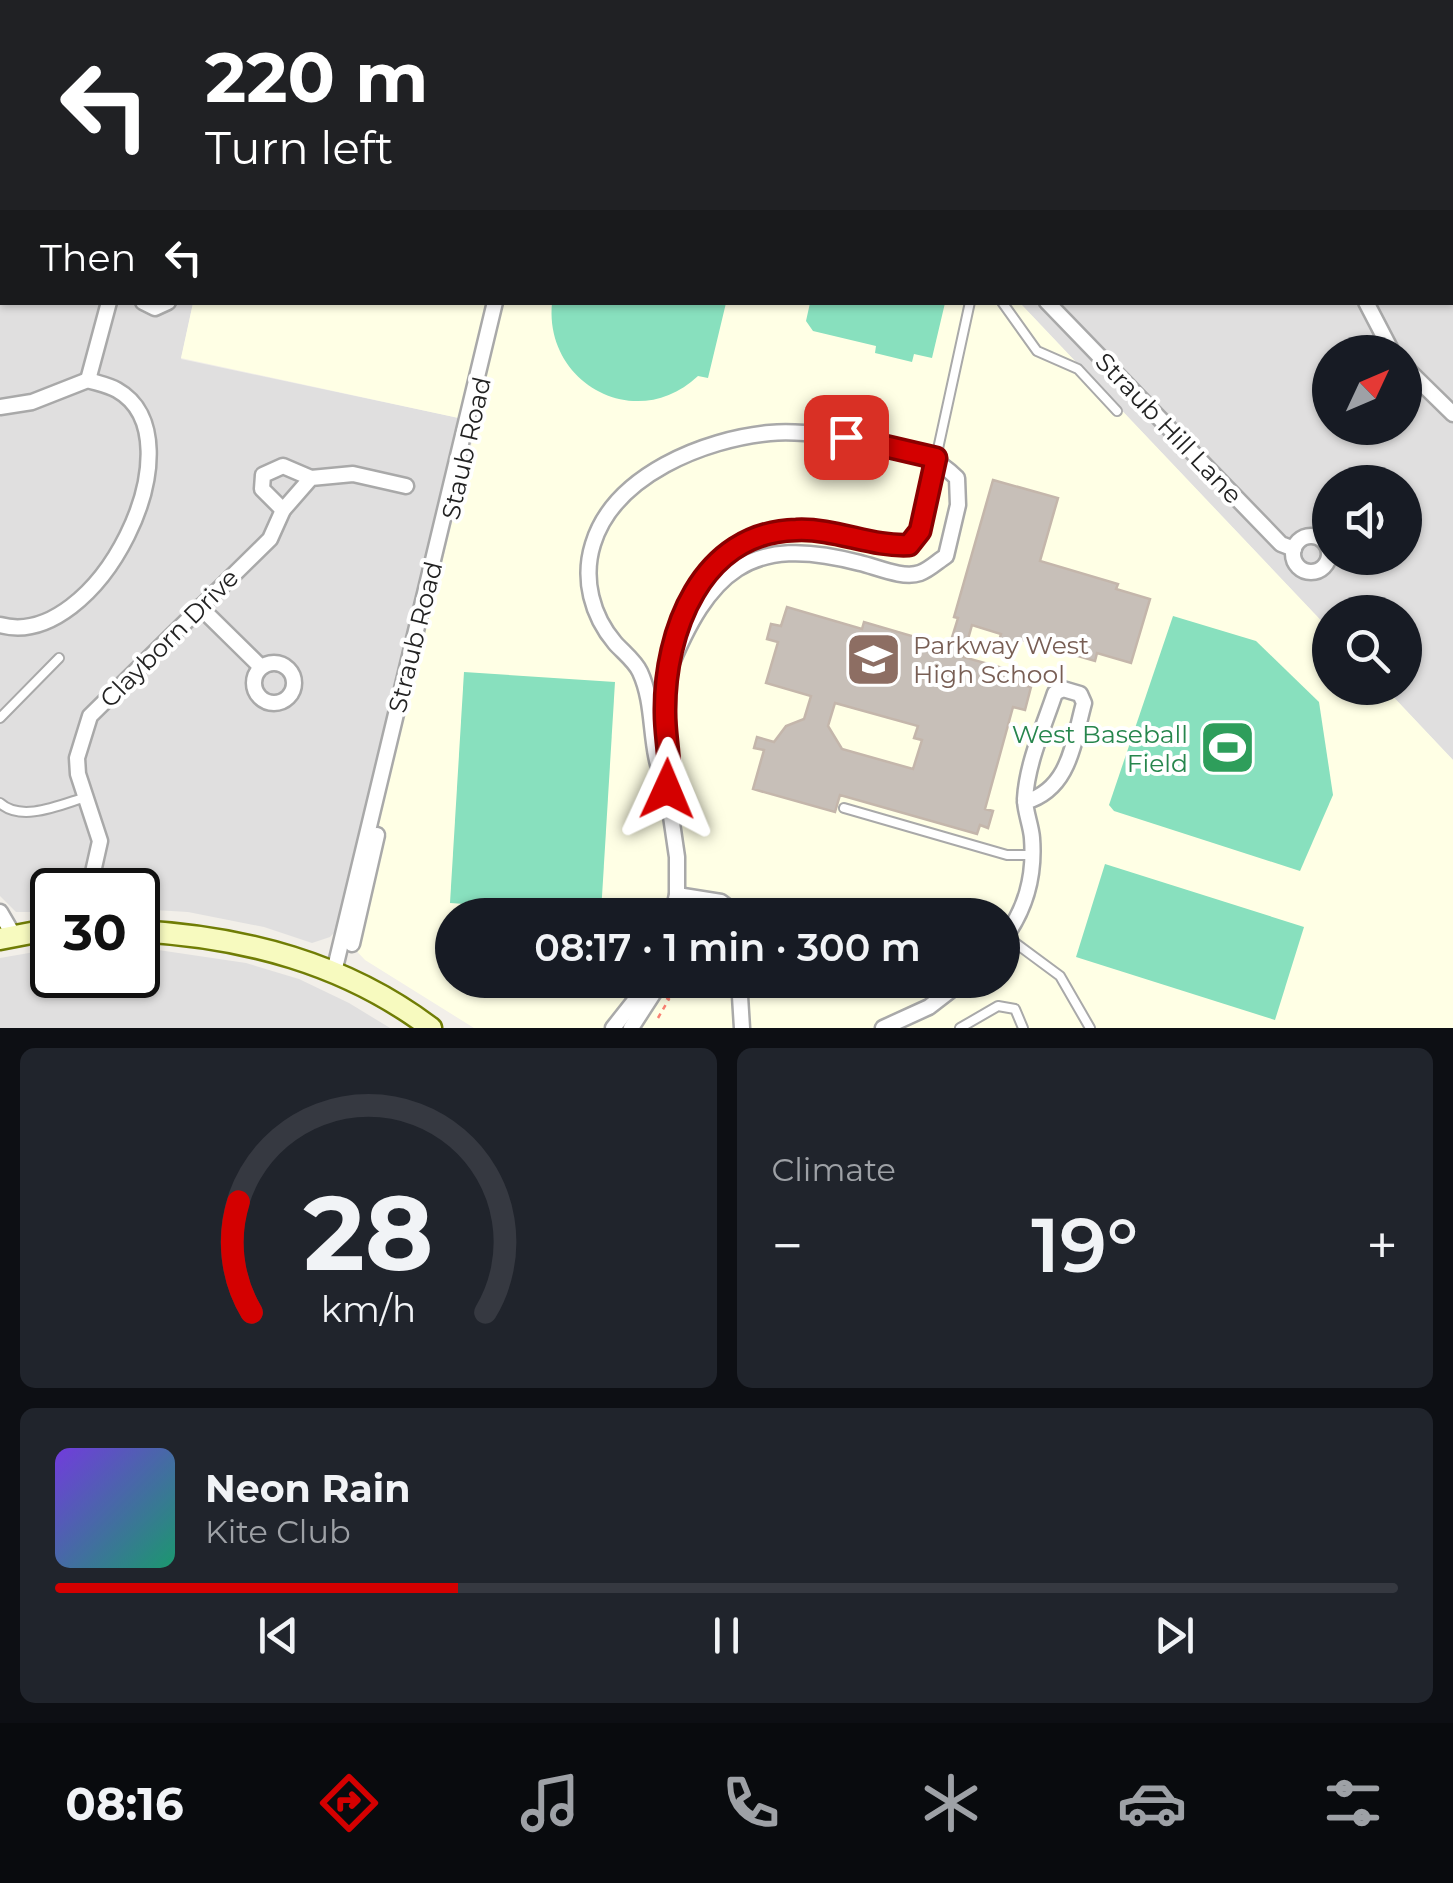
<!DOCTYPE html>
<meta charset="utf-8">
<style>
body{margin:0;font-family:Montserrat,sans-serif;background:#20242c;color:#f1f3f6;height:100vh;display:flex;flex-direction:column;font-size:38px;white-space:nowrap}
*{box-sizing:border-box;margin:0}
p{font-size:32px;color:#9ea1a6}
.icon{flex:none;width:55px;height:55px;fill:none;stroke:currentColor;stroke-width:2;stroke-linecap:round;stroke-linejoin:round}
.map{position:relative;height:1028px;overflow:hidden}
.side{display:flex;flex-direction:column;gap:20px;padding:20px;background:#0d0f14;flex:1}
.side>*{flex:none}
.guide{position:absolute;left:0px;top:0px;width:1455px;height:305px;box-shadow:0 2px 8px #0004;background:#202124;color:#fff;overflow:hidden}
.needle{width:65px;rotate:46deg}
.buttons{position:absolute;left:1312px;top:335px;display:grid;gap:20px}
.buttons a{display:grid;place-items:center;width:110px;height:110px;border-radius:50%;background:#171b24;box-shadow:0 2px 8px #0004;font-size:50px}
.speed{position:absolute;left:30px;top:868px;display:flex;gap:20px;font-size:50px;font-weight:700;text-align:center}
.speed>*{display:grid;place-content:center;width:130px;height:130px;border-radius:50%;background:#171b24;box-shadow:0 2px 8px #0004;line-height:1}
.speed .limit{border:5px solid #111;border-radius:15px;background:#fff;color:#111}
.pin{position:absolute;display:grid;place-items:center;width:85px;height:85px;color:#fff;margin:-42px;border-radius:20px;box-shadow:0 5px 15px #0006}
.me{position:absolute;width:110px;margin:-55px;rotate:1deg;stroke-linejoin:round;filter:drop-shadow(0 0 8px #0008)}
.turn{display:flex;align-items:center;gap:35px;height:210px;padding:0 40px;font-size:45px}
.turn .icon{width:130px;height:130px;stroke-width:2.5}
.turn b{display:block;font-size:70px;line-height:85px}
.then{display:flex;align-items:center;height:95px;padding:0 40px;background:#0003;gap:20px;font-size:38px}
.big{font-size:75px;font-weight:600;line-height:1.1}
.side .card{flex:1;display:flex;flex-direction:column;justify-content:center;gap:15px;min-width:0;padding:0 35px;border-radius:15px;background:#20242c}
.side .dial{align-items:center;gap:0}
.dial svg{height:260px;overflow:visible;fill:none;stroke:#363941;stroke-width:7;stroke-linecap:round;text-anchor:middle}
.dial text{fill:#f1f3f6;stroke:none}
.song{display:flex;align-items:center;gap:30px}
.cover{width:120px;height:120px;border-radius:15px;background:linear-gradient(135deg,hsl(260 70% 55%),hsl(160 70% 35%))}
.played{height:10px;border-radius:5px;background:linear-gradient(90deg,#d40000 30%,#363941 30%)}
.keys{display:flex;justify-content:space-around;direction:ltr}
.heat{display:flex;justify-content:space-between;align-items:center;font-size:55px;direction:ltr}
.side .tiles{flex:1;display:grid;gap:20px;grid-template-columns:1fr 1fr}
.card:last-child{grid-column:span 2}
.trip{position:absolute;left:435px;top:898px;width:585px;height:100px;border-radius:50px;background:#171b24;box-shadow:0 2px 8px #0004;font-weight:600;line-height:100px;text-align:center}
.tab-bar{display:flex;height:160px;justify-content:space-around;align-items:center;background:#090b0e;color:#9ea1a6}
.tab-bar .icon{width:70px;height:70px}
.tab-bar .on{color:#d40000}
.tab-bar b{font-size:45px;color:#f1f3f6}
.map>svg:first-child{display:block}
.residential{fill:#e0dfdf;fill-rule:evenodd}
.education{fill:#ffffe5;fill-rule:evenodd}
.pitch{fill:#88e0be}
.building{fill:#c7bfb8;stroke:#c4b6ab;stroke-width:2.5;fill-rule:evenodd}
.lines{fill:none;stroke-linecap:round;stroke-linejoin:round}
.lane-casing{stroke:#a9a9a9;stroke-width:12}
.street-casing{stroke:#a9a9a9;stroke-width:19}
.secondary-casing{stroke:#707d05;stroke-width:25}
.path{stroke:#fa8072;stroke-width:2.5;stroke-dasharray:5 5;stroke-linecap:butt}
.lane{stroke:#fff;stroke-width:8}
.street{stroke:#fff;stroke-width:14}
.secondary{stroke:#f7fabf;stroke-width:20}
.route-casing{stroke:#8a0000;stroke-width:25}
.route{stroke:#d40000;stroke-width:18}
.labels{text-anchor:middle;stroke-width:8;stroke-linejoin:round;paint-order:stroke}
.street-label{font-size:25px;fill:#222;stroke:#fff}
.education-label{font-size:25px;fill:#785e54;stroke:#fff;text-anchor:start}
.leisure-label{font-size:25px;fill:#27864d;stroke:#fff;text-anchor:end}
</style>
<div class="map">
<svg width="1453" height="1028" viewBox="0 0 1453 1028">
<rect width="100%" height="100%" fill="#f2efe9"/>
<g class="residential">
<polygon points="0,0 176,2 2,2 2,302 193,303 181,359 459,418 338,929 330,937 312,943 264,927 188,912 138,909 138,890 52,890 52,912 16,912 0,896"/>
<path d="M734,0H1453V760L1385,688H1405V612H1330V630L1020,303L1452,302V2ZM1330,352H1405V428H1330ZM1330,482H1405V558H1330Z"/>
<polygon points="138,947 246,963 299,979 349,1003 390,1028 0,1028 0,958 52,949 52,975 138,975"/>
</g>
<path class="education" d="M193,303H1020L1330,630V688H1385L1453,760V1028H474L365,960L348,942L477,422L181,358ZM452,915H1002V980H452Z"/>
<g class="pitch">
<path d="M552,303V302L726,303L708,378L698,376C637,434 544,384 552,303Z"/>
<polygon points="810,303 810,302 945,303 932,358 914,354 912,362 875,353 876,346 813,331 806,321"/>
<polygon points="1173,616 1256,641 1319,702 1333,795 1300,871 1114,811 1109,805"/>
<polygon points="464,672 615,682 601,913 450,903"/>
<polygon points="1105,864 1304,927 1275,1020 1076,957"/>
</g>
<path class="building" d="M993,480L1058,498L1040,561L1118,584L1116,589L1150,599L1131,663L1097,653L1095,661L1019,639L1016,649L998,644L1001,634L972,625L963,657L1021,673L1018,684L1031,687L1025,710L1013,707L985,809L993,811L988,828L980,825L977,834L840,795L835,812L753,789L764,750L754,748L757,737L774,742L786,726L804,719L811,696L766,683L778,642L767,639L771,624L781,626L787,607L862,629L864,622L949,647L958,618L954,617ZM835,703L918,726L914,738L922,740L913,769L842,749L828,726Z"/>
<g class="lines">
<defs>
<g id="lane">
<polyline points="721,0 723,2"/>
<polyline points="1002,302 1037,351 1078,369 1117,411"/>
<polyline points="936,458 970,302"/>
<polyline points="0,718 59,658"/>
<path d="M0,803C22,823 62,804 86,797"/>
<polyline points="844,808 1007,855 1032,855"/>
<polyline points="1006,936 1060,976 1090,1028"/>
<polyline points="960,1028 998,1006 1015,1009 1023,1028"/>
</g>
<g id="street">
<polyline points="763,0 766,2"/>
<polyline points="1059,0 1061,2"/>
<polyline points="565,2 566,0"/>
<polyline points="1160,2 1163,0"/>
<polyline points="0,9 2,8"/>
<polyline points="1452,157 1453,156"/>
<polyline points="143,302 155,308 168,302"/>
<polyline points="1047,302 1281,544 1294,549"/>
<polyline points="1366,302 1392,352"/>
<polyline points="1405,367 1453,414"/>
<polyline points="88,380 109,302"/>
<polyline points="0,407 32,402 88,380"/>
<polyline points="283,510 262,489 263,475 283,466 311,478"/>
<circle cx="1311" cy="554" r="18"/>
<polyline points="200,607 261,667"/>
<path d="M0,625C97,652 203,438 117,390C108,385 97,383 88,380"/>
<path d="M676,633C701,559 753,520 832,533C858,538 882,546 909,545L920,531L936,458"/>
<polyline points="669,663 664,715 672,763 667,789 677,857 677,895 672,915"/>
<circle cx="274" cy="683" r="20"/>
<path d="M667,789C647,749 657,709 640,672C635,661 623,652 615,643C592,616 582,579 593,544C614,475 705,439 770,433C804,430 843,437 876,444C914,453 928,450 957,478L958,505L946,556C938,561 929,570 920,573C903,579 877,567 860,563C748,533 709,572 668,672"/>
<polyline points="89,890 100,841 78,774 77,758 90,716 270,539 283,510 311,478 353,474 406,486"/>
<polyline points="677,895 721,902 738,915"/>
<polyline points="0,912 14,936"/>
<path d="M1002,941C1026,910 1035,877 1032,838C1031,825 1025,812 1025,799C1027,763 1044,726 1055,693L1063,689L1080,694L1084,703C1073,743 1070,789 1025,802"/>
<polyline points="352,944 377,835"/>
<polyline points="334,972 495,302"/>
<polyline points="739,980 742,1028"/>
<polyline points="613,1028 651,980"/>
<polyline points="631,1028 662,980"/>
<polyline points="883,1028 929,1007 964,980"/>
</g>
<g id="secondary">
<path d="M138,931C244,937 345,963 431,1028"/>
<polyline points="0,939 52,929"/>
</g>
</defs>
<use href="#lane" class="lane-casing"/>
<use href="#street" class="street-casing"/>
<use href="#secondary" class="secondary-casing"/>
<polyline class="path" points="658,1018 669,999 666,998"/>
<use href="#lane" class="lane"/>
<use href="#street" class="street"/>
<use href="#secondary" class="secondary"/>
</g>
<g class="lines">
<defs>
<path id="route" d="M667,789C672,762 665,740 665,713C664,632 701,532 796,530C835,528 871,547 909,545L920,531L936,458L846,437"/>
</defs>
<use href="#route" class="route-casing"/>
<use href="#route" class="route"/>
</g>
<defs>
<symbol id="school-square" viewBox="-11 -11 22 22"><rect x="-9" y="-9" width="18" height="18" rx="4" fill="#8d6e63" stroke="#fff"/><path d="M0-5L7-2L0 1L-7-2ZM-4 1L0 2.5L4 1V4Q0 6-4 4Z" fill="#fff"/></symbol>
<symbol id="stadium-square" viewBox="-11 -11 22 22"><rect x="-9" y="-9" width="18" height="18" rx="4" fill="#2e9e5b" stroke="#fff"/><path d="M0-5a6.5 5 0 1 0 0 10a6.5 5 0 1 0 0-10ZM-3.5-1.8h7v3.6h-7Z" fill="#fff"/></symbol>
</defs>
<g fill-rule="evenodd">
<use href="#school-square" x="842" y="628" width="63" height="63"/>
<use href="#stadium-square" x="1196" y="716" width="63" height="63"/>
</g>
<g class="labels">
<g class="street-label">
<text transform="translate(1169 428) rotate(46)" y="9">Straub Hill Lane</text>
<text transform="translate(466 448) rotate(-77)" y="9">Staub Road</text>
<text transform="translate(415 637) rotate(-76)" y="9">Straub Road</text>
<text transform="translate(169 638) rotate(-45)" y="9">Clayborn Drive</text>
</g>
<g class="education-label">
<text x="913" y="654">Parkway West<tspan x="913" dy="29">High School</tspan></text>
</g>
<g class="leisure-label">
<text x="1188" y="743">West Baseball<tspan x="1188" dy="29">Field</tspan></text>
</g>
</g>
</svg>
<div class="buttons">
<a><svg class="needle" viewBox="-14 -14 28 28"><path d="M0-13l5 13h-10z" fill="#e53935"/><path d="M0 13l5-13h-10z" fill="#9ea1a6"/></svg></a>
<a><svg class="icon" aria-label="sound" viewBox="0 0 24 24"><path d="M4 9h4l5-4v14l-5-4H4zM17 9q2 3 0 6"/></svg></a>
<a><svg class="icon" aria-label="search" viewBox="0 0 24 24"><circle cx="10" cy="10" r="6"/><path d="M15 15l6 6"/></svg></a>
</div>
<div class="speed"><div class="limit">30</div></div>
<div class="pin" style="left:846px;top:437px;background:#d93025"><svg class="icon" aria-label="arrive" viewBox="0 0 24 24"><path d="M6 21V4h12l-3 4 3 4H6"/></svg></div>
<svg class="me" style="left:667px;top:789px" viewBox="-20 -20 40 40"><path d="M0-17L14 15 0 8-14 15z" fill="#d40000" stroke="#fff" stroke-width="4"/></svg>
<div class="trip">08:17 · 1 min · 300 m</div>
<div class="guide">
<div class="turn"><svg class="icon" aria-label="left" viewBox="0 0 24 24"><path d="M17 20v-9H6M10 6l-5 5 5 5"/></svg><div><b>220 m</b>Turn left</div></div>
<div class="then">Then<svg class="icon" aria-label="left" viewBox="0 0 24 24"><path d="M17 20v-9H6M10 6l-5 5 5 5"/></svg></div>
</div>
</div>
<section class="side">
<div class="tiles">
<div class="card dial"><svg viewBox="0 0 100 80">
<path d="M14 69A42 42 0 1 1 86 69"/>
<path d="M14 69A42 42 0 0 1 10 35" stroke="#d40000"/>
<text x="50" y="56" font-size="32" font-weight="700">28</text>
<text x="50" y="72" font-size="11">km/h</text>
</svg></div>
<div class="card"><p>Climate</p>
<div class="heat"><a>−</a><b class="big">19°</b><a>+</a></div>
</div>
<div class="card">
<div class="song"><i class="cover"></i><div><b>Neon Rain</b><p>Kite Club</p></div></div>
<div class="played"></div>
<div class="keys"><svg class="icon" aria-label="previous" viewBox="0 0 24 24"><path d="M18 5L8 12l10 7zM5 5v14"/></svg><svg class="icon" aria-label="pause" viewBox="0 0 24 24"><path d="M8 5v14M16 5v14"/></svg><svg class="icon" aria-label="next" viewBox="0 0 24 24"><path d="M6 5l10 7-10 7zM19 5v14"/></svg></div>
</div>
</div>
</section>
<nav class="tab-bar">
<b>08:16</b>
<svg class="icon on" aria-label="directions" viewBox="0 0 24 24"><path d="M12 3l9 9-9 9-9-9zM9 14v-3h6M13 9l2 2-2 2"/></svg>
<svg class="icon" aria-label="music" viewBox="0 0 24 24"><path d="M9 18V5l10-2v13"/><circle cx="6" cy="18" r="3"/><circle cx="16" cy="16" r="3"/></svg>
<svg class="icon" aria-label="phone" viewBox="0 0 24 24"><path d="M5 4h4l2 5-3 2q2 4 5 5l2-3 5 2v4C11 20 4 13 5 4z"/></svg>
<svg class="icon" aria-label="climate" viewBox="0 0 24 24"><path d="M12 3v18M4 7l16 10M4 17L20 7"/></svg>
<svg class="icon" aria-label="car" viewBox="0 0 24 24"><path d="M5 17H2v-5l4-1 3-4h7l3 4 3 1v5h-3M9 17h6M6 11h13"/><circle cx="7" cy="17" r="2"/><circle cx="17" cy="17" r="2"/></svg>
<svg class="icon" aria-label="filters" viewBox="0 0 24 24"><path d="M4 7h16M4 17h16"/><circle cx="9" cy="7" r="2"/><circle cx="15" cy="17" r="2"/></svg>
</nav>
